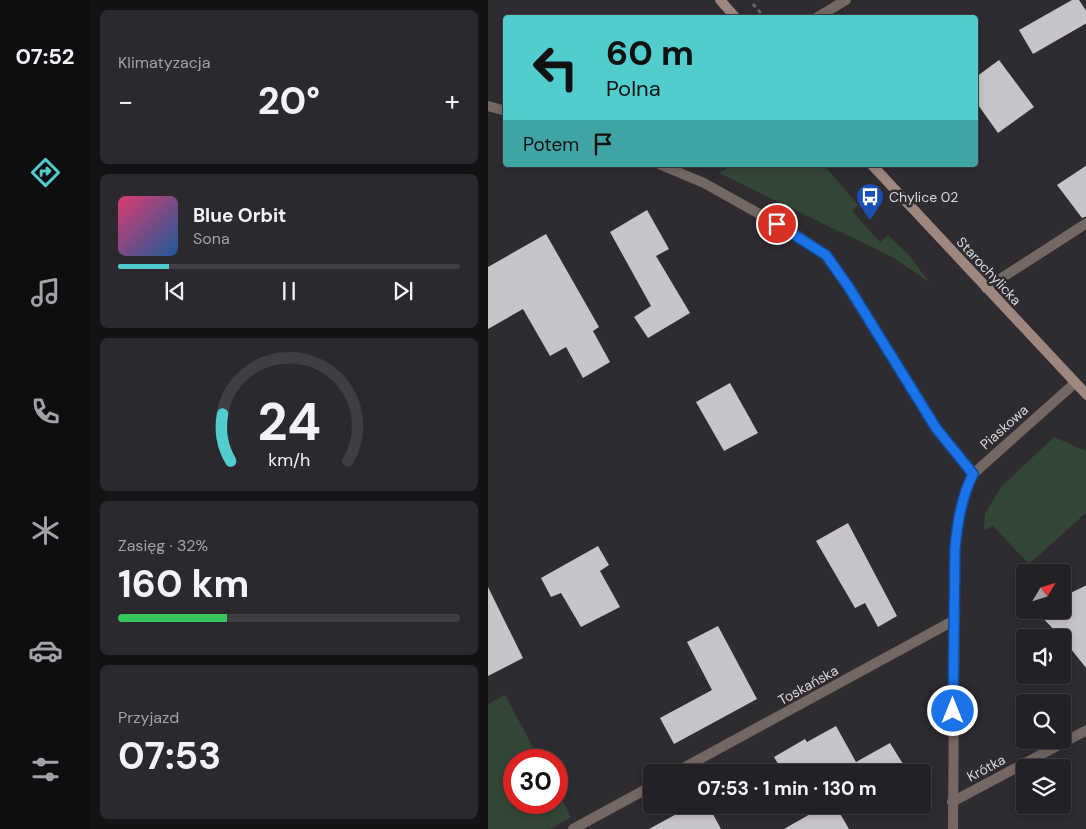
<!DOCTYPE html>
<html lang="pl">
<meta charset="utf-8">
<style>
body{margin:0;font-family:"DM Sans",sans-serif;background:#2b292d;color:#f1f3f6;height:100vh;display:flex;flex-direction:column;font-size:19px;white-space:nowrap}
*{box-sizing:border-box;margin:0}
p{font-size:16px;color:#a3a3a7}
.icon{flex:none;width:28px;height:28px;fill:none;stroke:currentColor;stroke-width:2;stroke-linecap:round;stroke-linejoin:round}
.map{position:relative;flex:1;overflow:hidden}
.details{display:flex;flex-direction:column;gap:10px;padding:10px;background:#131214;width:398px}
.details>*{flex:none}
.top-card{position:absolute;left:15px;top:15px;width:475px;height:152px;border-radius:5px;box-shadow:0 2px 8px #0003,0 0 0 1px #403e42;background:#52cdce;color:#111;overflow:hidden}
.needle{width:32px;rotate:52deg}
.controls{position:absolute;left:528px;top:564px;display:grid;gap:10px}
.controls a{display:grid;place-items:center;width:55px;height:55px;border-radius:5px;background:#232125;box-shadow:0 2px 8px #0003,0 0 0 1px #403e42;font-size:25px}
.speed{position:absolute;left:15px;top:749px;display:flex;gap:10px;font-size:25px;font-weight:700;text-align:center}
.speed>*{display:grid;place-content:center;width:65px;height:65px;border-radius:50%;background:#232125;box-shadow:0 2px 8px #0003,0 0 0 1px #403e42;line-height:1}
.speed .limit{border:8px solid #d22;background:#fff;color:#111}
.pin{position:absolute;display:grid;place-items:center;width:42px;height:42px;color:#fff;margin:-21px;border:2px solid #fff;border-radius:50%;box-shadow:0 1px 5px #0007}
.me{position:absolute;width:55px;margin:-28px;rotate:0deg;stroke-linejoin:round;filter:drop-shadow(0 0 4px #0008)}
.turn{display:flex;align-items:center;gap:18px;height:105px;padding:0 20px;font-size:22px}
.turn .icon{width:65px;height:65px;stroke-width:2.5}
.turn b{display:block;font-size:35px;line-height:42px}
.then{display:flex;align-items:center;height:48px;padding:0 20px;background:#0003;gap:10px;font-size:19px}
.big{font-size:38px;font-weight:700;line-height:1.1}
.details .widget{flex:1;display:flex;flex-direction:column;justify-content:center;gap:8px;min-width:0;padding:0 18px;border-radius:8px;background:#2b292d}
.details .dial{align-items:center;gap:0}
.dial svg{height:130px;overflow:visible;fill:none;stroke:#403e42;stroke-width:7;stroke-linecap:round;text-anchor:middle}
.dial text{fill:#f1f3f6;stroke:none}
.song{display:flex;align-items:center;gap:15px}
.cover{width:60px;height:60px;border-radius:8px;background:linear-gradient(135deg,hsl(340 70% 55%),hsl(210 70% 35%))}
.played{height:5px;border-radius:2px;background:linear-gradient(90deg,#52cdce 15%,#403e42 15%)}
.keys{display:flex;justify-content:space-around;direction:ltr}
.heat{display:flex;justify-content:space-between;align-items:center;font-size:28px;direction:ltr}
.charge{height:8px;border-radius:4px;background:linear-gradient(90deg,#34c759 32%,#403e42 0)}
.trip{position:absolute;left:155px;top:764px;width:288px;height:50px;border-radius:5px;background:#232125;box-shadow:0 2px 8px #0003,0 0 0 1px #403e42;font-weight:700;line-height:50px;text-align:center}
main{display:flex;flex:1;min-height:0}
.menu{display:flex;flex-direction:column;width:90px;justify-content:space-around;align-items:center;background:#0e0d0f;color:#a3a3a7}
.menu .icon{width:35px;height:35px}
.menu .selected{color:#52cdce}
.menu b{font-size:22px;color:#f1f3f6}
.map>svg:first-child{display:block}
.green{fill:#334535}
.building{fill:#c8c4cb}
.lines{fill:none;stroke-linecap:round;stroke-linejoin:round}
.path{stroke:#6a676c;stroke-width:3;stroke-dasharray:4 4;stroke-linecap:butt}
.street{stroke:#756761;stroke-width:10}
.secondary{stroke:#9d877e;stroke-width:10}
.route-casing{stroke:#114b97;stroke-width:12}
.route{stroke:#1a73e8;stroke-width:9}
.labels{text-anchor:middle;stroke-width:5;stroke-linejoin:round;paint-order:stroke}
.poi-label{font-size:14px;fill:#dad8dc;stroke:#2f2c31;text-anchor:start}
.street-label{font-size:14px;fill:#dad8dc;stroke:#2f2c31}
</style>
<main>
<nav class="menu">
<b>07:52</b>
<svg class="icon selected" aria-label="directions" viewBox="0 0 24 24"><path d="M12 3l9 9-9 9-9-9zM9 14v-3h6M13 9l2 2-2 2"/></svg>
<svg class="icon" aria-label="music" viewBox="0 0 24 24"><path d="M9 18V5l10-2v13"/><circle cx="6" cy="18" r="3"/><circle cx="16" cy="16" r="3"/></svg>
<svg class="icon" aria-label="phone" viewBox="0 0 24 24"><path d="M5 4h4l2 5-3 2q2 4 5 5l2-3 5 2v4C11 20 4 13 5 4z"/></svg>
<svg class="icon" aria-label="climate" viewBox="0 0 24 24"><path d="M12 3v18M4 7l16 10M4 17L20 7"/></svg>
<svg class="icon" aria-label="car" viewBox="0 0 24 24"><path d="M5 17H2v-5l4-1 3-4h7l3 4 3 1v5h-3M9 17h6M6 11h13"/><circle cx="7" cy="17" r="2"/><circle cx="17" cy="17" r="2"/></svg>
<svg class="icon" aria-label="filters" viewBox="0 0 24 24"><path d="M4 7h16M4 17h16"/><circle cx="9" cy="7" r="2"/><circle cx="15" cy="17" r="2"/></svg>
</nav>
<section class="details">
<div class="widget"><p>Klimatyzacja</p>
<div class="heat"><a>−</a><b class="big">20°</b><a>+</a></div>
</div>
<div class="widget">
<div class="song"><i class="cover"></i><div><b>Blue Orbit</b><p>Sona</p></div></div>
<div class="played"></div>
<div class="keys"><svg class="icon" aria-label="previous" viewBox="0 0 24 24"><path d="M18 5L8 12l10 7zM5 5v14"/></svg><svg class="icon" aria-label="pause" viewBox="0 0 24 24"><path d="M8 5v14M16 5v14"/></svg><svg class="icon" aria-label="next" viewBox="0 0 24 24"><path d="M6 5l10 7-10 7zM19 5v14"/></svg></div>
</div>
<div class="widget dial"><svg viewBox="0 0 100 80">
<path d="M14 69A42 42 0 1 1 86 69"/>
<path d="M14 69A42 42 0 0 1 9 40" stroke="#52cdce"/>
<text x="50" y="56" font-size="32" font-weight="700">24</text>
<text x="50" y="72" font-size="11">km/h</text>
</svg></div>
<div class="widget"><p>Zasięg · 32%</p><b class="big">160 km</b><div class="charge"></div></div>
<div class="widget"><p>Przyjazd</p><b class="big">07:53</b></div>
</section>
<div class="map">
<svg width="599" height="829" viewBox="0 0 599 829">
<rect width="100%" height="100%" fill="#2f2c31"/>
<g class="green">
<polygon points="245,165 336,165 370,205 364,211 392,242 400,235 421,255 441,282 406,258 231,173"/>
<polygon points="566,437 598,451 598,513 541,564 505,526 496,530 497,514 513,487"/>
<polygon points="17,695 52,760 26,760 26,802 69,802 69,790 83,817 62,829 0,829 0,704"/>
</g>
<g class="building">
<polygon points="584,0 591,0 599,12 599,23 545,54 531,30"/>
<polygon points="511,60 546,107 510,133 488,102 488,77"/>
<polygon points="599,165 599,216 594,218 569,185"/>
<polygon points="159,210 181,249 168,256 202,313 160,338 146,317 163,306 122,232"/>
<polygon points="58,234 111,327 105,331 122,362 95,378 78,347 62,356 35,309 0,329 0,267"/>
<polygon points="242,383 270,433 236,451 208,402"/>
<polygon points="360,523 409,616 390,627 377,603 367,608 328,541"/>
<polygon points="110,546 121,565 112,571 132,607 93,627 73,593 63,597 53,578"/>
<polygon points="599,585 599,669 574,638 547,610 574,610 574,597"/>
<polygon points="0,587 35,658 0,676"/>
<polygon points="230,626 269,699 186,744 172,718 224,690 199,642"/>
<polygon points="348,726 368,762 402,743 420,772 295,772 286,757 317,739 319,742"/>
<polygon points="205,805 220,805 233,829 161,829"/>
<polygon points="338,805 347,805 361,829 296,829"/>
</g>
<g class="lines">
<polyline class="path" points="265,4 277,18"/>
<g class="street">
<polyline points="328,18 358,0"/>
<polyline points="0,106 18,111"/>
<polyline points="173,165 216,183 304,232 338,255 360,285 448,428 485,474"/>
<polyline points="498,288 599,223"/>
<polyline points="188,772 465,621"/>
<polyline points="464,802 599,730"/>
<polyline points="85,829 164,786"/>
<path d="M465,829L467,549C470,524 474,496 485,474L587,383"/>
</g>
<g class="secondary">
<polyline points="232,0 248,18"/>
<polyline points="384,165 599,395"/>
</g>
</g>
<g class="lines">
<defs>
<path id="route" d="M289,224L338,255L360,286L448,428L485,474C474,496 469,524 467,549L465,711"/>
</defs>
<use href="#route" class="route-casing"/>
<use href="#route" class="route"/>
</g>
<defs>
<symbol id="bus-pin" viewBox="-11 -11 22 30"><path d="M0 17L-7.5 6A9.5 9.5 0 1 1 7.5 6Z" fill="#1a4fb4" stroke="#2f2c31"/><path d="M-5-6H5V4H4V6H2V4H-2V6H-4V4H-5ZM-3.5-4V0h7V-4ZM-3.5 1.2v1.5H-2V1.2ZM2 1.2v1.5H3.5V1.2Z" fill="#fff"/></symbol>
</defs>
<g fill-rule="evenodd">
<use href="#bus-pin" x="366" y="181" width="32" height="43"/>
</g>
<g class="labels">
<g class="poi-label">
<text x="401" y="202">Chylice 02</text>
</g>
<g class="street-label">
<text transform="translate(501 271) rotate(47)" y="5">Starochylicka</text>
<text transform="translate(516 427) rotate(-42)" y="5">Piaskowa</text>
<text transform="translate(320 685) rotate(-29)" y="5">Toskańska</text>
<text transform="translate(498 768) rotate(-28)" y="5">Krótka</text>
</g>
</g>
</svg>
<div class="controls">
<a><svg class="needle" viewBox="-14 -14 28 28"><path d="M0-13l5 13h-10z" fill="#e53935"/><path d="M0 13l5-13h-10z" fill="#a3a3a7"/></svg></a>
<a><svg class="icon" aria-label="sound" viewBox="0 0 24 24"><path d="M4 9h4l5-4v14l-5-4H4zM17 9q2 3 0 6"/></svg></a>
<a><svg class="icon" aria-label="search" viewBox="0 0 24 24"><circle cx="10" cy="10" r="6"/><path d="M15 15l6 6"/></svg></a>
<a><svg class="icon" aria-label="layers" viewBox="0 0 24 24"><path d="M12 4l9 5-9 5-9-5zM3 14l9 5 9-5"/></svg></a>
</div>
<div class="speed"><div class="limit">30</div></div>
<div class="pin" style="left:289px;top:224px;background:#d93025"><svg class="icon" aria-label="arrive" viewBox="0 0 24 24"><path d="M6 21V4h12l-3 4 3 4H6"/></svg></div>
<svg class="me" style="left:465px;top:711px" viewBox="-20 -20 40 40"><circle r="17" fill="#1a73e8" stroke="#fff" stroke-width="3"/><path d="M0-11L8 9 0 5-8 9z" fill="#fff"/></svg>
<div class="trip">07:53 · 1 min · 130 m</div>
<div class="top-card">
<div class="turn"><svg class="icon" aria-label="left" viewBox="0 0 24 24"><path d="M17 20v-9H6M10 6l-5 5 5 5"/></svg><div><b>60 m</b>Polna</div></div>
<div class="then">Potem<svg class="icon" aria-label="arrive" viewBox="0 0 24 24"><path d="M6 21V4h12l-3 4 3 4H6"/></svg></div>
</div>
</div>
</main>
